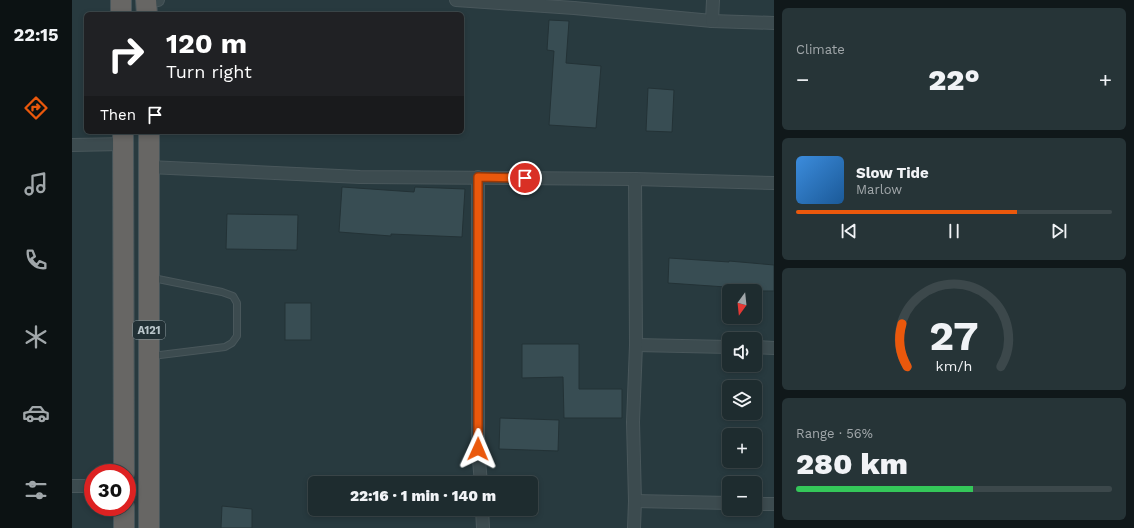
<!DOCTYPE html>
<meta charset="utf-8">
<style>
body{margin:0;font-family:"Work Sans",sans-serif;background:#263437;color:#f1f3f6;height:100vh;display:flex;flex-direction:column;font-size:15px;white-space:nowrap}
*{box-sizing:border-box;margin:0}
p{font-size:13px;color:#a1a7aa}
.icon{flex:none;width:22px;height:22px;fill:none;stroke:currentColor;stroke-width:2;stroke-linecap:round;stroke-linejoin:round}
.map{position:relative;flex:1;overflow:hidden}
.sheet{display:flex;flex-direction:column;gap:8px;padding:8px;background:#10181a;width:360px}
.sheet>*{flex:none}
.hud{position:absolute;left:12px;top:12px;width:380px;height:122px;border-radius:6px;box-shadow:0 2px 6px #0003,0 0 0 1px #3c484b;background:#202124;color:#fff;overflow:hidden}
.needle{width:26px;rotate:195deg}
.tools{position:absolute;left:650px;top:284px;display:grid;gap:8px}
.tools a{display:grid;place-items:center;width:40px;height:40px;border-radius:6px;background:#1e2c2f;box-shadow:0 2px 6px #0003,0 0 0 1px #3c484b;font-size:20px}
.speed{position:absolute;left:12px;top:464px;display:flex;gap:8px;font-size:20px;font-weight:700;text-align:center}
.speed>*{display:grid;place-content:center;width:52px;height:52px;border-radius:50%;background:#1e2c2f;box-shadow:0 2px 6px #0003,0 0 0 1px #3c484b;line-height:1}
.speed .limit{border:6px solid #d22;background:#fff;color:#111}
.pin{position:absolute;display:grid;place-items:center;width:34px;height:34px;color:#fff;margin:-17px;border:2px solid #fff;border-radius:50%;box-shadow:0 1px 4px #0007}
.me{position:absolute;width:44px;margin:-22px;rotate:1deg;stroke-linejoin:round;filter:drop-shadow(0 0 3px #0008)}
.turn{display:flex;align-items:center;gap:14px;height:84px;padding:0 16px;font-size:18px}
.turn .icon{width:52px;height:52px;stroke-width:2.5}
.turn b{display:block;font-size:28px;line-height:34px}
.then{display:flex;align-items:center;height:38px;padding:0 16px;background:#0003;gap:8px;font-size:15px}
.big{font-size:30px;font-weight:800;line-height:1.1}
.sheet .widget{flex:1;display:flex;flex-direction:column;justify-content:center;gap:6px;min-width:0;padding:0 14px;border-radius:6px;background:#263437}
.sheet .dial{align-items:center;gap:0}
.dial svg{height:104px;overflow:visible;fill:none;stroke:#3c484b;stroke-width:7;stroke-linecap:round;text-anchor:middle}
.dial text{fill:#f1f3f6;stroke:none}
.song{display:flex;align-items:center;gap:12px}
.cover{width:48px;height:48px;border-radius:6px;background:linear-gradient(135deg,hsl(210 70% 55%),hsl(210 70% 35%))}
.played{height:4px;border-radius:2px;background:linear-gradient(90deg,#ea580c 70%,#3c484b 70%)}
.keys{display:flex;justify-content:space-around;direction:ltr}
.heat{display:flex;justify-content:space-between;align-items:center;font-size:22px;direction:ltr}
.charge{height:6px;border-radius:3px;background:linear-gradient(90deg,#34c759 56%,#3c484b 0)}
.trip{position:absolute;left:236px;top:476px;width:230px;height:40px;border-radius:6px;background:#1e2c2f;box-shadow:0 2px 6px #0003,0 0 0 1px #3c484b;font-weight:800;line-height:40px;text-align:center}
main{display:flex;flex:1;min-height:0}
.dock{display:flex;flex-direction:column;width:72px;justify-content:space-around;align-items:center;background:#0c1213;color:#a1a7aa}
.dock .icon{width:28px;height:28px}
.dock .selected{color:#ea580c}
.dock b{font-size:18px;color:#f1f3f6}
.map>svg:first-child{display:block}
.building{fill:#384d53;stroke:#233236}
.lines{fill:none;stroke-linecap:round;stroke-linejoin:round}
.service-casing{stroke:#49575b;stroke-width:8}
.minor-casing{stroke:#49575b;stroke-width:14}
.trunk-casing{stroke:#47555a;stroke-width:22}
.service{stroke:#3c4b4f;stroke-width:6}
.minor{stroke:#3c4b4f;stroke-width:12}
.trunk{stroke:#676664;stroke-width:20}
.route-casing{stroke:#983908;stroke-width:10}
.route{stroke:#ea580c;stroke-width:7}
.labels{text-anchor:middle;stroke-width:4;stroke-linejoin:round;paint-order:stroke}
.shield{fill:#213035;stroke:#8b989d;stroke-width:1}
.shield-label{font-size:11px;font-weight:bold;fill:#b9c5ca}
</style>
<main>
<nav class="dock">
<b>22:15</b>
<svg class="icon selected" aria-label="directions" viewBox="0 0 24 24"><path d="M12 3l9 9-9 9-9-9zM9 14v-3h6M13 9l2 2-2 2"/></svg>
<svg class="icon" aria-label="music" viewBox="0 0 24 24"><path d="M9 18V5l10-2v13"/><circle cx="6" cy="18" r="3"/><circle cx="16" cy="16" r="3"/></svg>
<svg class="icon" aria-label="phone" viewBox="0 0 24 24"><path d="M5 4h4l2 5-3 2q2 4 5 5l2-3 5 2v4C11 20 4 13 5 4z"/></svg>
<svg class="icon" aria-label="climate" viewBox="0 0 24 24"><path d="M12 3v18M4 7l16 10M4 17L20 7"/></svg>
<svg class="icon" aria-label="car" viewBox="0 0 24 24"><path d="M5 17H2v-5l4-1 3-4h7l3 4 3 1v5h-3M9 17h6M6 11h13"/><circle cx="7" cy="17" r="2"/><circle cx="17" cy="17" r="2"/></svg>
<svg class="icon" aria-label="filters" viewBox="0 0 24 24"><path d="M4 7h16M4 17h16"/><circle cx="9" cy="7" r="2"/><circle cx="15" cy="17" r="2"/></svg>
</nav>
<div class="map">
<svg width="702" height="528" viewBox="0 0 702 528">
<rect width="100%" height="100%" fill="#283a3f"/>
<g class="building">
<polygon points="477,20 497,21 494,63 529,66 524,128 477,125 482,51 475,50"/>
<polygon points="576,88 602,90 600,132 574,131"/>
<polygon points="270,187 342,192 343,187 393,189 390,237 319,234 319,236 267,232"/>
<polygon points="155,214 226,215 225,250 154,249"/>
<polygon points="597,258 657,262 657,261 702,265 702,291 654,291 654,287 596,283"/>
<rect x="213" y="303" width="26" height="37"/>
<polygon points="450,344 507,344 507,389 550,389 550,418 492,418 491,377 450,378"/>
<polygon points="428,418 487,420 486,451 427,449"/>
<polygon points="150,506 180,509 180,528 149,528"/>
</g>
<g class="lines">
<defs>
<polyline id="service" points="80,356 153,347 160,343 165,336 165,303 161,296 150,292 81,278"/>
<g id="minor">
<polyline points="384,0 502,8 640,21 702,23"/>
<polyline points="74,1 86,0"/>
<polyline points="640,21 641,0"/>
<polyline points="0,145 51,144"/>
<polyline points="77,167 288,177 563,179 702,183"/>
<polyline points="406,177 406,449 409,483"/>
<polyline points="564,345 657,347"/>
<polyline points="683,347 702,348"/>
<polyline points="0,486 21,486"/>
<polyline points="563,501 657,503"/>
<polyline points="683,504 702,504"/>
<polyline points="410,509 411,528"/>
<polyline points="562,528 563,501 561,422 564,345 563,179"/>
</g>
<g id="trunk">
<polyline points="49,0 49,14"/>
<polyline points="74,0 75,14"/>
<polyline points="51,132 52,473"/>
<polyline points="77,132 77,528"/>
<polyline points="52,528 52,507"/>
</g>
</defs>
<use href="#service" class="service-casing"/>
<use href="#minor" class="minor-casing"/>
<use href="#trunk" class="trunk-casing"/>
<use href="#service" class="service"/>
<use href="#minor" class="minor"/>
<use href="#trunk" class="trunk"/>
</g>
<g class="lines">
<defs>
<polyline id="route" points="406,449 406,177 453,178"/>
</defs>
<use href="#route" class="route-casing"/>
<use href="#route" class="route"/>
</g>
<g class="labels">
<rect class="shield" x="61" y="321" width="32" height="18" rx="3"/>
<g class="shield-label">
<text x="77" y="334">A121</text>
</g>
</g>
</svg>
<div class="tools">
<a><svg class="needle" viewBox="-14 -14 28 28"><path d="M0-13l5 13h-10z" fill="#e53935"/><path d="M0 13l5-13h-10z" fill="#a1a7aa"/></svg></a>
<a><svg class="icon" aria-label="sound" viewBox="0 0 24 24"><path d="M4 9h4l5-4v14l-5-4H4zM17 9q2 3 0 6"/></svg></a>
<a><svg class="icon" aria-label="layers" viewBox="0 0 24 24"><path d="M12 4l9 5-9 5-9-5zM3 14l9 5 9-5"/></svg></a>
<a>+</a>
<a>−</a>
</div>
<div class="speed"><div class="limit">30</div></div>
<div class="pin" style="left:453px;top:178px;background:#d93025"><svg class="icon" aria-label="arrive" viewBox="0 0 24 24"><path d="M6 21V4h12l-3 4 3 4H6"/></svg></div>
<svg class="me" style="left:406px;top:449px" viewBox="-20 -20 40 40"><path d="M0-17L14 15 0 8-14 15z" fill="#ea580c" stroke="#fff" stroke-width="4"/></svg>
<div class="trip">22:16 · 1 min · 140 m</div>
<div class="hud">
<div class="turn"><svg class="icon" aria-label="right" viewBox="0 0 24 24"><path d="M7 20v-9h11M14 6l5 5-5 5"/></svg><div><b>120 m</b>Turn right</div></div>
<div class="then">Then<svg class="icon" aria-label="arrive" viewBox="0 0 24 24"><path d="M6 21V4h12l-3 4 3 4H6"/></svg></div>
</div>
</div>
<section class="sheet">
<div class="widget"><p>Climate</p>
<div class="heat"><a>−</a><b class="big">22°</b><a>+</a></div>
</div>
<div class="widget">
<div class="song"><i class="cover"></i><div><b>Slow Tide</b><p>Marlow</p></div></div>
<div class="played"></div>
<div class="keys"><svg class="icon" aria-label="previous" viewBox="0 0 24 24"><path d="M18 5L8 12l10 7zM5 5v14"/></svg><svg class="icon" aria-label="pause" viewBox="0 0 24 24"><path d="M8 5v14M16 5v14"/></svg><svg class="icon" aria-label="next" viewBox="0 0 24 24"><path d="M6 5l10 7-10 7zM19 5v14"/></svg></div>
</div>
<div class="widget dial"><svg viewBox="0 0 100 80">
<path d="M14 69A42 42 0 1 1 86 69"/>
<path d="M14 69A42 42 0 0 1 10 36" stroke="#ea580c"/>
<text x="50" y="56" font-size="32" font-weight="700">27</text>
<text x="50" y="72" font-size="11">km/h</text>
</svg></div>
<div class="widget"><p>Range · 56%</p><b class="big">280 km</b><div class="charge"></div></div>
</section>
</main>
